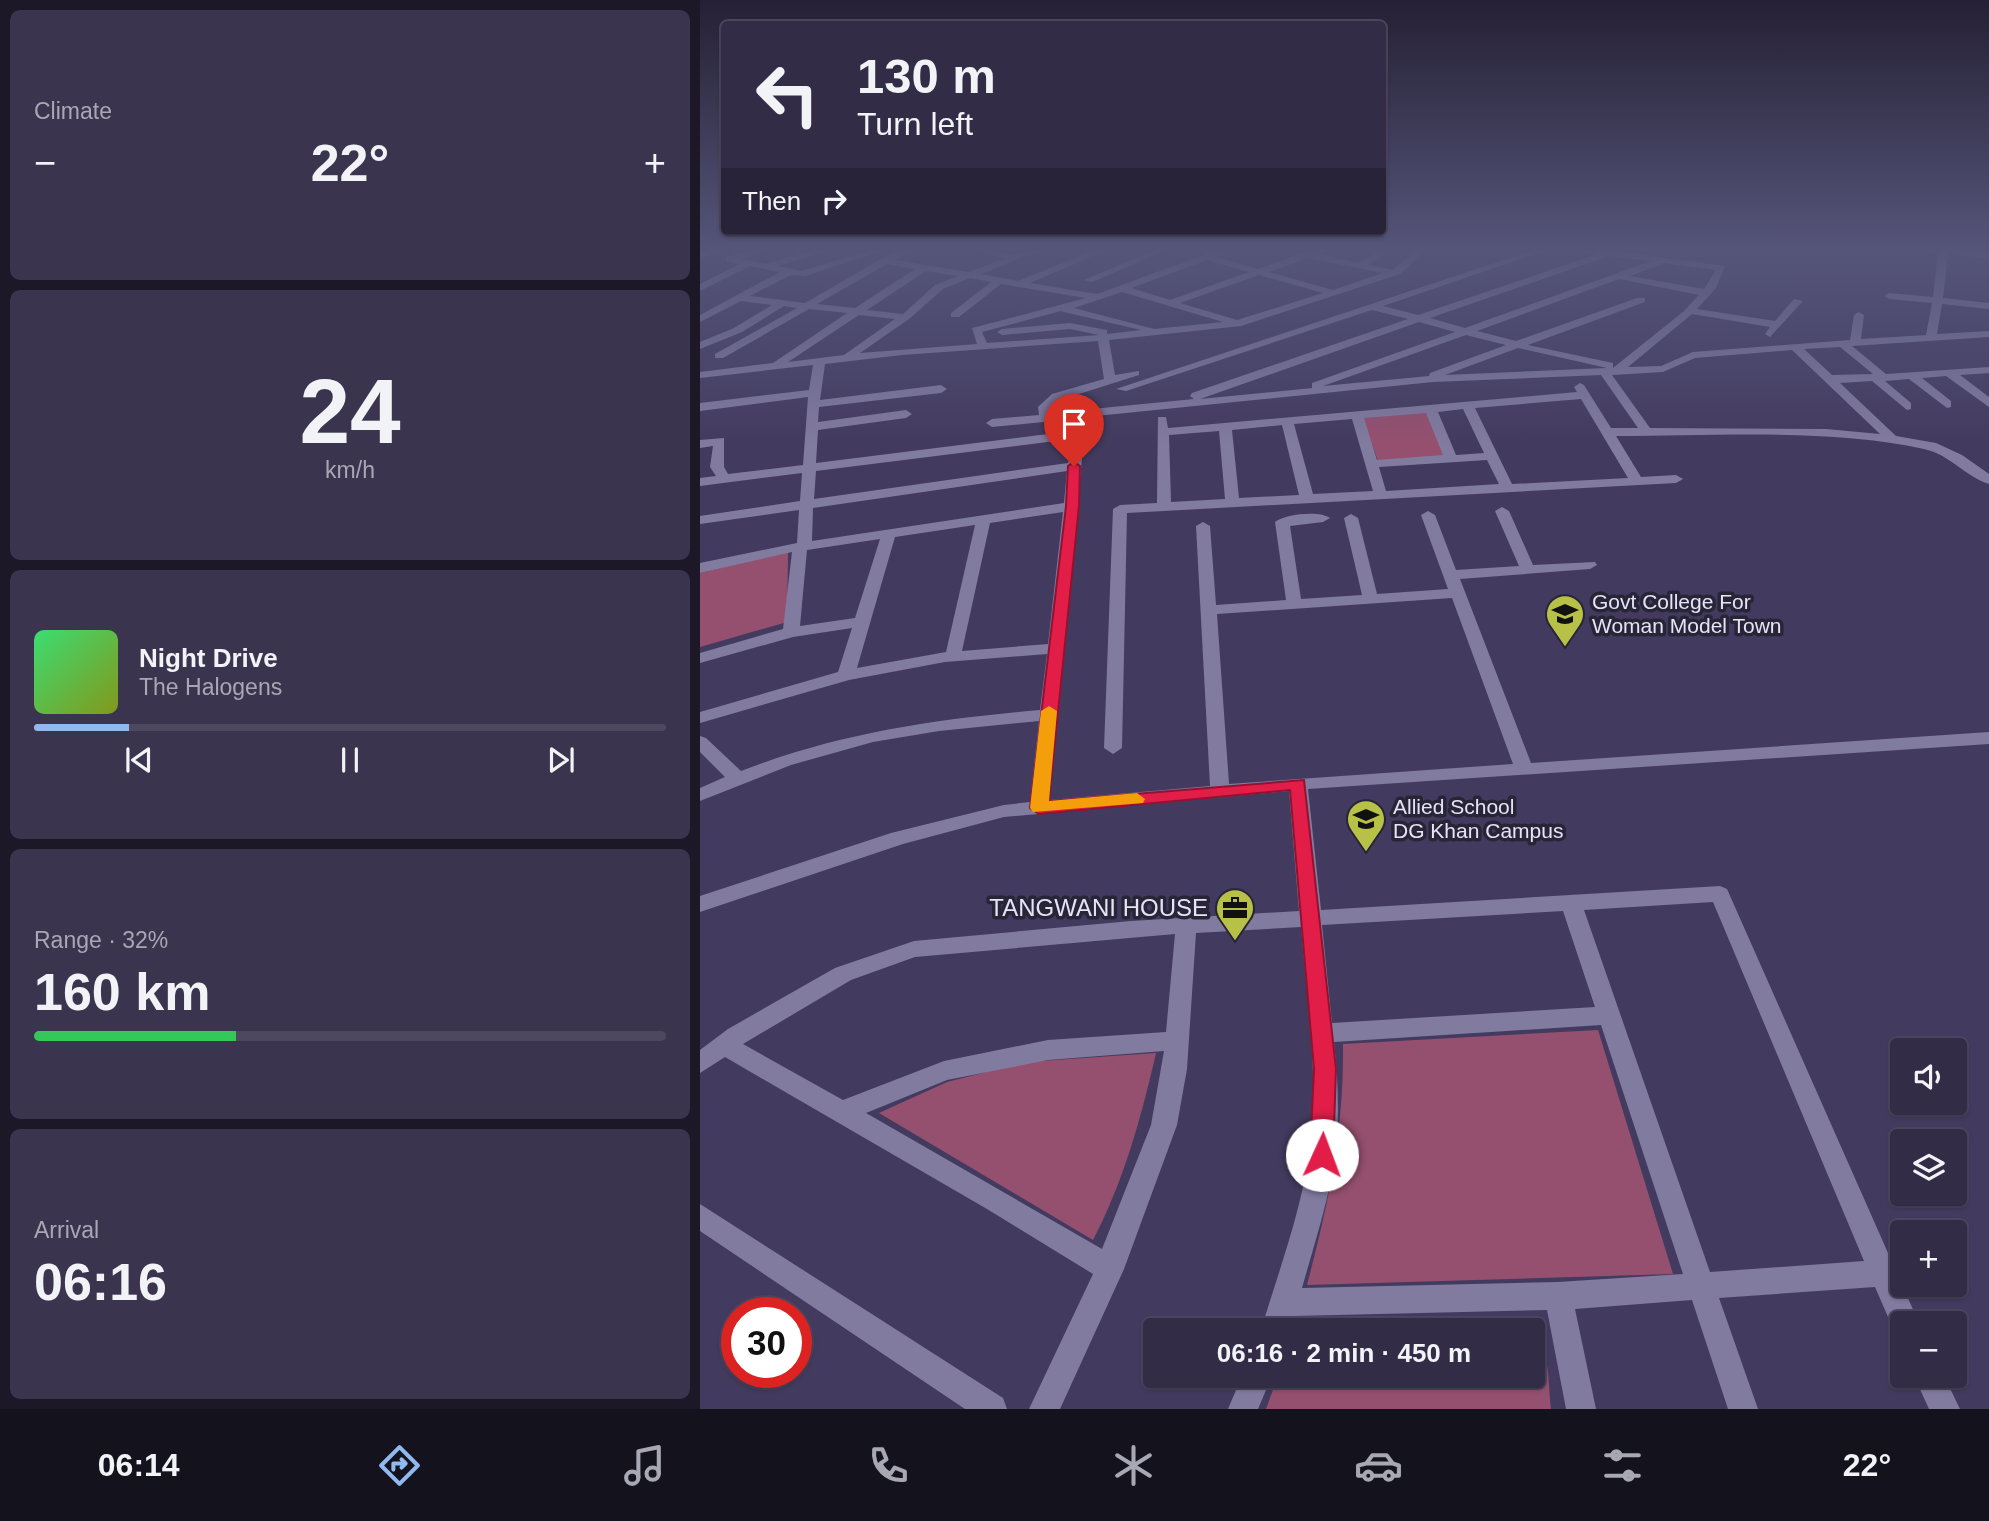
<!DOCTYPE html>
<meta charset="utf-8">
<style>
body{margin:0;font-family:Helvetica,sans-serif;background:#3a344e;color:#f1f3f6;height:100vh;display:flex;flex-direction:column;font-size:26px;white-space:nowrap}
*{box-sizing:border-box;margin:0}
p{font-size:23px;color:#a8a7b4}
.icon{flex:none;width:38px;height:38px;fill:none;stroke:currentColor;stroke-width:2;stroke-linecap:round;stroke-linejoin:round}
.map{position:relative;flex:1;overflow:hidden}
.side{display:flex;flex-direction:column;gap:10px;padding:10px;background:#1c1827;width:700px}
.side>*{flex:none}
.guide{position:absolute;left:21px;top:21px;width:665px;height:214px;border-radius:7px;box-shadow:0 2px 5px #0004,0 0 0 2px #4d4860;background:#322c47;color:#f1f3f6;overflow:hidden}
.buttons{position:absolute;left:1190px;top:1038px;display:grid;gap:14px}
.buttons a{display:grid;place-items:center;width:77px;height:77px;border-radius:7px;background:#322c47;box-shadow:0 2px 5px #0004,0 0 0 2px #4d4860;font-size:35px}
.speed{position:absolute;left:21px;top:1297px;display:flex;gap:14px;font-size:35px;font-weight:700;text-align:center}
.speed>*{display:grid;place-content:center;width:91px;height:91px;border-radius:50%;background:#322c47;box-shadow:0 2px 5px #0004,0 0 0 2px #4d4860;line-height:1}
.speed .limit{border:10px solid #d22;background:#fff;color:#111}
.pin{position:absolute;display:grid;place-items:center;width:60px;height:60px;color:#fff;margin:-72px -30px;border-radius:50% 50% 50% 0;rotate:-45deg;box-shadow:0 0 7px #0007}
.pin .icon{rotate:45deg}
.me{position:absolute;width:77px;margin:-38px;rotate:2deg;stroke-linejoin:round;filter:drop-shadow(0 0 5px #0008)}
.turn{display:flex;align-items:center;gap:24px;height:147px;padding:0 21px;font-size:32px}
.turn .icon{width:91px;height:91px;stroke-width:2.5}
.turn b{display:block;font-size:49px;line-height:60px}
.then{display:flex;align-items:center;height:66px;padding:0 21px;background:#0003;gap:14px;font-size:26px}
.big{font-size:52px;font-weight:700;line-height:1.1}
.side .card{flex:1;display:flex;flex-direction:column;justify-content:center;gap:10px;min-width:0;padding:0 24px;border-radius:10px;background:#3a344e}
.side .dial{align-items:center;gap:0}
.dial b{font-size:91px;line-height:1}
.song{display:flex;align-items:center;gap:21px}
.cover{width:84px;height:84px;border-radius:10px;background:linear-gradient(135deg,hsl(140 70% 55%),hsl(70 70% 35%))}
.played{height:7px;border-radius:4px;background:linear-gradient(90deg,#90b9f0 15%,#4d4860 15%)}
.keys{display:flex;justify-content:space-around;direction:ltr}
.heat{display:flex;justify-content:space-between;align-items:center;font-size:38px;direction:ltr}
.charge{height:10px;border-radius:5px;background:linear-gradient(90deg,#34c759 32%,#4d4860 0)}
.trip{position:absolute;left:443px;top:1318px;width:402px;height:70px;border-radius:7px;background:#322c47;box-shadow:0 2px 5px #0004,0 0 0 2px #4d4860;font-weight:700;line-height:70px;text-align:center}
.dock{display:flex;height:112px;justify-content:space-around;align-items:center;background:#14121c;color:#a8a7b4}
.dock .icon{width:49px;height:49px}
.dock .active{color:#90b9f0}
.dock b{font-size:32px;color:#f1f3f6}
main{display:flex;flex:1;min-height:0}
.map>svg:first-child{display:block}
.green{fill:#96506f}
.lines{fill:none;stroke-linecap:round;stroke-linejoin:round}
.minor{fill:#827ba0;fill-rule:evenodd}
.route{fill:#e11d48;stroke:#92132f;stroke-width:2}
.slow{fill:#f59e0b}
.labels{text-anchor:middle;stroke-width:7;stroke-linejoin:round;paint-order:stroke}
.poi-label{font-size:21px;fill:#e6e2f8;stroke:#282536;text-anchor:start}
.near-poi-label{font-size:24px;fill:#e6e2f8;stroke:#282536;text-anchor:end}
</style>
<main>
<section class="side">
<div class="card"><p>Climate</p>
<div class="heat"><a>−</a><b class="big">22°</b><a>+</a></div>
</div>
<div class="card dial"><b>24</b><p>km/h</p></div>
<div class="card">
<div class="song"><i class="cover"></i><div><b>Night Drive</b><p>The Halogens</p></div></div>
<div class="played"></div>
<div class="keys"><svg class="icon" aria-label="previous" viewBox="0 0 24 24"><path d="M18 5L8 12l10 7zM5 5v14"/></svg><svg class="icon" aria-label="pause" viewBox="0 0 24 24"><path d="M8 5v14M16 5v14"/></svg><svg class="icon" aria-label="next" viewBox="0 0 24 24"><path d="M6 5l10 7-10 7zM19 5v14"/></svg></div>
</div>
<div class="card"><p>Range · 32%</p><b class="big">160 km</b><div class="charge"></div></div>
<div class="card"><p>Arrival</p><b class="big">06:16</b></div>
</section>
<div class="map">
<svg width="1289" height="1409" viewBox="0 0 1289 1409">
<rect width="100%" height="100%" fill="#433b5f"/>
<g class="green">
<polygon points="727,410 745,457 678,461 662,416"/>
<polygon points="88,552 87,622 0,647 0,573"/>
<path d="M898,1030L973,1274L607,1285C629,1202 644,1130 643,1044Z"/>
<path d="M456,1053C441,1118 424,1180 393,1240L179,1113L247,1082L326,1062Z"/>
<path d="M833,1335C851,1350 848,1386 851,1409H566L578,1376H833Z"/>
</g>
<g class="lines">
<g class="minor">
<polygon points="16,248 31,248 0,258 0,252"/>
<path d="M58,248H73L41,259L66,264L119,248H134L78,266L102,271L176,248H190L105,276L91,275L50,296L105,303L181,259L206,248H218L195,260L268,272L305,259L267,248C283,248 298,255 313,255C323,255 334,248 346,248L281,274L318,281L399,248H412L330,283L397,294L523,248H537L516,257L558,269L617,248H631L618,254L658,263L683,248H694L668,265L693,270L718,248H728L700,274L541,326L409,340L415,375L439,371V375L360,400L350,408L351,413L494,399L490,396L492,393L708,319L672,310L426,391L416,389L839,248H853L683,306L718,315L897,254L867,248H893L1025,266L1016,288L997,309L1075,321L1094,299L1103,301L1070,337L1065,334L1070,327L992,314L928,367L961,366L993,352L1150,340L1154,315L1159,312L1164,315L1161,339L1226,335L1232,303L1189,299L1184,296L1189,293L1233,297L1238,253L1205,248L1289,252V258L1248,254L1243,298L1289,303V309L1242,304L1237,334L1289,331V337L1152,346L1186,374L1289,367V373L1260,375L1289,397V407L1246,376L1222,378L1251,401V407L1247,408L1209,379L1185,381L1211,403V409L1207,410L1172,381L1140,383L1196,436L1236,443L1262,455L1289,474V484C1266,477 1249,454 1224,449C1130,428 1013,436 916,436L941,477L976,475L983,479L976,483L427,513L422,748L413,754L404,748L413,509L420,505L457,503L458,417H466L468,428L877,392L874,387L880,383L884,385L911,428H938L901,375L733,382L386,417L349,800L510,786L496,526L503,522L510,526L516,605L586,600L575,522C584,514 621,510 630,518L623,522L590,526L601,599L662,595L644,518L651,514L658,518L677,594L748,589L721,515L728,511L735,515L756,570L819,566L795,511L802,507L809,511L833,565L895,562L897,565L890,569L760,579L831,763L1289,732V744L608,789L621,910L1020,886L1027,889L1219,1323H1202V1336L1195,1333L1175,1287L1019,1298L1058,1409H1028L992,1300L875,1309L896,1409H866L847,1310L594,1316L589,1330H561C578,1273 600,1215 609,1155C620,1080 607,1002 601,927L496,933L487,1069L477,1125L424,1269L360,1409H329L393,1274L287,1209L25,1057L0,1073V1050L28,1029L135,968L214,941L431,921L599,911L589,791L304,817L203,844L0,912V896L191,833L304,805L330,802L339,721L239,731L173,742L91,765L0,801V788L25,777L0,752V736L6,738L41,771C138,733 237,719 340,710L347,654L245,662L149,680L0,723V712L138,672L152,628L93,637L0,663V653L83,629L92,552L0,573V563L97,543L99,510L0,524V516L100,501L102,473L0,486V478L16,476L10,467L13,446L0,448V440L24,438V467L28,474L103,465L108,397L0,411V403L109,390L113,365L0,378V372L73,363L147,313L109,309L23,358H15V354L97,308L84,306L42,332L0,349V342L34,328L72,305L41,301L0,322V315L80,272L50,266L0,291V284L40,264L26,261V257ZM909,256L951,261L765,328L730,318ZM608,258H609L683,273L633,290L569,272ZM507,260L549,272L470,300L431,288ZM964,263L1016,270L1004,289L930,276ZM187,264L215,269L155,308L117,304ZM226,271L258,276L235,285L203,314L167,310ZM559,275L623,293L537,320L480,303ZM270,278L291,282L251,313V317H259L301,284L386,298L272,328L277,344L160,353L209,319L243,289ZM919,279L999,295L984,311L913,368V363L828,345L945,302V298H937L816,341L777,331ZM422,292L523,322L454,329L374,308ZM361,311L364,312L441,330L407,334V330L370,323L302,329L297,332L302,335L370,329L399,335L287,343L282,332ZM159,315L195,319L144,355L88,362ZM719,322L755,332L612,383V388L500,399ZM766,335L806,345L730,373L729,376L623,386ZM398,341L404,379L352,394L338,407L339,415L292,419L286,423L292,427L373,419L372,431L116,463L118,430L206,418L212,414L206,410L118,422L119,407L241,393L247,389L241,385L120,400L125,364L202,355ZM1140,347L1173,374L1132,375L1104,349ZM818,348L907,368L745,375ZM1092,350L1180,434L1126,429L950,428L912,375L963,372L995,358ZM881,399L928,478L812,484L775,408ZM763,409L784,453L756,455L738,412ZM726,413L743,455L677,460L664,418ZM652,419L673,491L613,494L594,424ZM582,425L599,495L539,498L532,430ZM519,431L525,499L471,502L469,435ZM371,439L368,463L114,499L116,471ZM787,460L799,484L686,491L679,467ZM367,471L364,503L112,541L113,508ZM363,512L348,644L262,651L290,523ZM275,525L246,652L157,668L195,537ZM180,539L155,618L100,626L107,550ZM752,598L813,764L529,784L517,614ZM1013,902L1164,1261L1010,1272L884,910ZM863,911L895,1007L632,1023L622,925ZM475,934L466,1032L348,1040L244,1061L143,1100L43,1044L151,980L215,957ZM901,1025L983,1274L858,1282L602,1288C614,1245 629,1200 635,1156C640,1119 638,1078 634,1042ZM464,1051L451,1125L402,1249L166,1113L247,1080L348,1060Z"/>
<polygon points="459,248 472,248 392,282 384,280"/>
<polygon points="0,1204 303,1398 307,1409 265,1409 0,1231"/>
<polygon points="542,1376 572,1376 558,1409 528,1409"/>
<polygon points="1214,1376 1244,1376 1260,1409 1229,1409"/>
</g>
</g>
<linearGradient id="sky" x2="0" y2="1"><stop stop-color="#252034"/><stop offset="0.56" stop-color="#55557a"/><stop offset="1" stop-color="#55557a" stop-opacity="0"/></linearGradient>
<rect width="1289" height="445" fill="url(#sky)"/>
<polygon class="route" points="374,462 380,466 379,506 349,801 604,780 636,1069 633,1155 630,1162 622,1165 614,1162 610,1155 614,1069 590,790 339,814 330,808 366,506 368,466"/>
<polygon class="slow" points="349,706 357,711 349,801 437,793 445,799 443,803 333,812 330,808 341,711"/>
<defs>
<symbol id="university-pin" viewBox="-11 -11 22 30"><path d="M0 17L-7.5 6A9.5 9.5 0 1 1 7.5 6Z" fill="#b8c147" stroke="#282536"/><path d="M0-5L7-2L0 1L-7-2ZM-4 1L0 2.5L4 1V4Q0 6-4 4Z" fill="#111"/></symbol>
<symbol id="school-pin" viewBox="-11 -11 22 30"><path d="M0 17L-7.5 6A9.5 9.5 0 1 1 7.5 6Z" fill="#b8c147" stroke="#282536"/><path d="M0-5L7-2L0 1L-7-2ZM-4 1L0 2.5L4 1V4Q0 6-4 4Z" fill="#111"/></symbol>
<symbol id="office-pin" viewBox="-11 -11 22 30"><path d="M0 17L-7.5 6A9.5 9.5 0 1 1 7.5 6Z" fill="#b8c147" stroke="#282536"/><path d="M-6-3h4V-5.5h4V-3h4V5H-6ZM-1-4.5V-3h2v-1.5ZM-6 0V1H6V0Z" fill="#111"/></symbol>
</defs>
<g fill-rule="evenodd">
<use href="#university-pin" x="843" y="592" width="44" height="60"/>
<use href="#school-pin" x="644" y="797" width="44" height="60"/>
<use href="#office-pin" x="513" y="886" width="44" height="60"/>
</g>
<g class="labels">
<g class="poi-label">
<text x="892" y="609">Govt College For<tspan x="892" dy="24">Woman Model Town</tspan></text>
<text x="693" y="814">Allied School<tspan x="693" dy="24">DG Khan Campus</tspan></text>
</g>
<g class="near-poi-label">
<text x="508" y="916">TANGWANI HOUSE</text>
</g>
</g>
</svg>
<div class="buttons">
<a><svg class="icon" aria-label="sound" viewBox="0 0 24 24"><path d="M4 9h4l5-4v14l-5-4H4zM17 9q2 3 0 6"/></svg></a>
<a><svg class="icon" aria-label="layers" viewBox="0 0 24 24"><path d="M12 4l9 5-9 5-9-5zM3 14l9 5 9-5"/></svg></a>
<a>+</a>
<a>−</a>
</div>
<div class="speed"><div class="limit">30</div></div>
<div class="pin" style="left:374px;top:466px;background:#d93025"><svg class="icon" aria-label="arrive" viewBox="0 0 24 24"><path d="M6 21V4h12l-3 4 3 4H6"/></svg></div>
<svg class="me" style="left:622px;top:1155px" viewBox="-20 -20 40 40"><circle r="19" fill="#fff"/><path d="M0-13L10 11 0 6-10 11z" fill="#e11d48"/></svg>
<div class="trip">06:16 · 2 min · 450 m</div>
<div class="guide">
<div class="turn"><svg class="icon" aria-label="left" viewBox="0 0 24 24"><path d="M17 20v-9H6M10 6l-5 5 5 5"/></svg><div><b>130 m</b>Turn left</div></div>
<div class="then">Then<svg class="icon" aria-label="right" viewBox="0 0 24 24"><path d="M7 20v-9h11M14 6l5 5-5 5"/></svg></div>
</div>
</div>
</main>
<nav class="dock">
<b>06:14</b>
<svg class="icon active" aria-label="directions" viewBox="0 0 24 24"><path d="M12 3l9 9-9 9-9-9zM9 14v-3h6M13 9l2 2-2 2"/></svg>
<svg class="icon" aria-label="music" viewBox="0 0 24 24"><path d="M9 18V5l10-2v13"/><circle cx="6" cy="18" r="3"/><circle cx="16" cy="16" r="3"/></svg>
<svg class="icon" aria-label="phone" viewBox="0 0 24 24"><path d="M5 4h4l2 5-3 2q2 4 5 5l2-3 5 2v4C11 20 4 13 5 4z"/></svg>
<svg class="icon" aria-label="climate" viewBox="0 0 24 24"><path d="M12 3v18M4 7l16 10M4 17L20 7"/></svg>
<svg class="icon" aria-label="car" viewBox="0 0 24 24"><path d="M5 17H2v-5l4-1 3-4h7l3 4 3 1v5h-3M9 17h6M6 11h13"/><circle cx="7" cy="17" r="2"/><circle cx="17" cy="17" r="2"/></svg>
<svg class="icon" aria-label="filters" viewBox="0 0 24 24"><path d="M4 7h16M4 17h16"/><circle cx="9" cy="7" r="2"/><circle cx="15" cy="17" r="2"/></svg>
<b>22°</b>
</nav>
